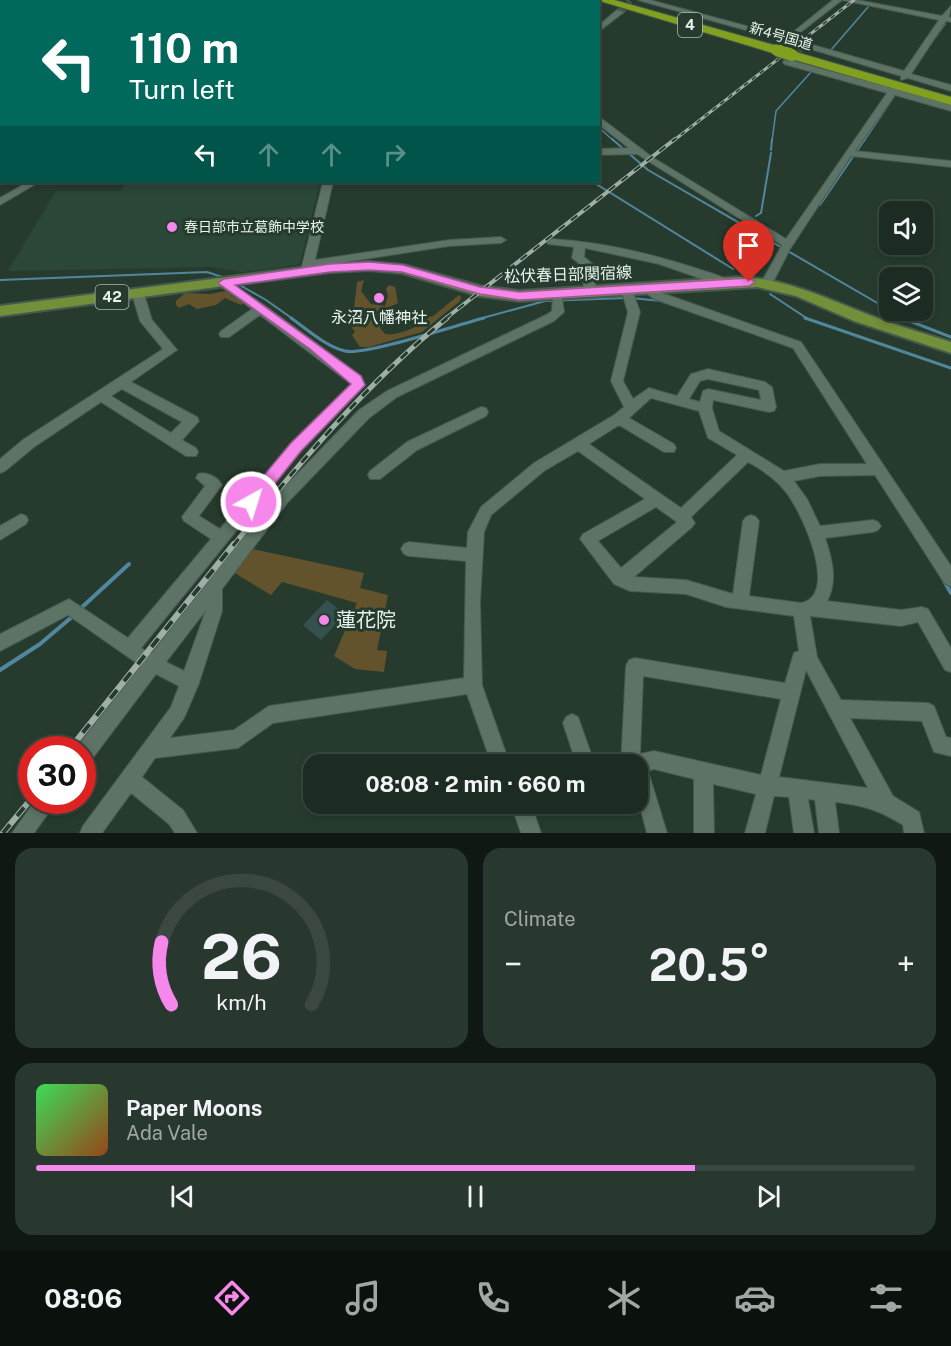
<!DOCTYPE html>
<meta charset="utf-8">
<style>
body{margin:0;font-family:"Public Sans","Noto Sans JP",sans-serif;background:#29382f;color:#f1f3f6;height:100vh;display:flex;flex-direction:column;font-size:22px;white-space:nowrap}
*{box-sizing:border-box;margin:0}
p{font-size:20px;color:#a0a7a5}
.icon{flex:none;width:33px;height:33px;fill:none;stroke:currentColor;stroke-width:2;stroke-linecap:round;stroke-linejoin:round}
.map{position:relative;height:833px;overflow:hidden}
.details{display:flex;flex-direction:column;gap:15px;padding:15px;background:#0f1813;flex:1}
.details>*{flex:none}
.guide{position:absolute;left:0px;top:0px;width:600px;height:183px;box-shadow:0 3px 9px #0003,0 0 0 2px #3a4840;background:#00695c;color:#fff;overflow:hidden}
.tools{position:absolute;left:879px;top:201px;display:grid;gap:12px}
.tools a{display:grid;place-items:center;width:54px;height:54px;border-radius:12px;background:#1c2c22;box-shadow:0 3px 9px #0003,0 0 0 2px #3a4840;font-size:30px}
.speed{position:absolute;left:18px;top:736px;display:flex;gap:12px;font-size:30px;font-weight:700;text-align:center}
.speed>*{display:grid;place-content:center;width:78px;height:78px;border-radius:50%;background:#1c2c22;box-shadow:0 3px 9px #0003,0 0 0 2px #3a4840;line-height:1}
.speed .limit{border:9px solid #d22;background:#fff;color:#111}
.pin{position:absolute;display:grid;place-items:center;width:51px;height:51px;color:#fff;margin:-62px -26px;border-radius:50% 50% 50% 0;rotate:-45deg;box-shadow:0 0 6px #0007}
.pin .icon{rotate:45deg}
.me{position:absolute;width:66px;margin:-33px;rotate:39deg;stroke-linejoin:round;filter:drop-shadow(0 0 4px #0008)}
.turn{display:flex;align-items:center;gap:21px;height:126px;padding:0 30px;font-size:27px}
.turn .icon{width:78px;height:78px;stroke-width:2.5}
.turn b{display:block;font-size:42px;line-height:51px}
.lanes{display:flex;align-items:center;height:57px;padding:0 30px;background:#0003;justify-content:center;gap:30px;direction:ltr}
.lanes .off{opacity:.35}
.big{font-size:45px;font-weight:700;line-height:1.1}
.details .tile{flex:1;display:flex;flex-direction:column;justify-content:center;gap:9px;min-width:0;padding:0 21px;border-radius:18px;background:#29382f}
.details .dial{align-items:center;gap:0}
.dial svg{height:156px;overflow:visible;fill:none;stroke:#3a4840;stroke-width:7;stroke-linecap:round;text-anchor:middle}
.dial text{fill:#f1f3f6;stroke:none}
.song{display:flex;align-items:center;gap:18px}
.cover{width:72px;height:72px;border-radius:9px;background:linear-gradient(135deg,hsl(130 70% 55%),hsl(20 70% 35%))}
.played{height:6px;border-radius:3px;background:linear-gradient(90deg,#f788eb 75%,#3a4840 75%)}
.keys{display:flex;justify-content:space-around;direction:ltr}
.heat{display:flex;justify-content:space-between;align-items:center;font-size:33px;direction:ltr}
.details .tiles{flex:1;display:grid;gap:15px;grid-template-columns:1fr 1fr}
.tile:last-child{grid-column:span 2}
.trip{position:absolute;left:303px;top:754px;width:345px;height:60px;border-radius:18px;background:#1c2c22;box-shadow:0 3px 9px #0003,0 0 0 2px #3a4840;font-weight:700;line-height:60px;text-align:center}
.menu{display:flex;height:96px;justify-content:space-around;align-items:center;background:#0b120e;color:#a0a7a5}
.menu .icon{width:42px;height:42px}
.menu .selected{color:#f788eb}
.menu b{font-size:27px;color:#f1f3f6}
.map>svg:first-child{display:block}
.built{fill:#2b4737}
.green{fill:#62532c}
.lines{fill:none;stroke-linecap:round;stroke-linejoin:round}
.stream-far3{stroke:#51879e;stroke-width:1.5}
.stream-far2{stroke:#51879e;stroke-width:2}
.stream-far1{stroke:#51879e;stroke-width:3}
.stream{stroke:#51879e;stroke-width:4}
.building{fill:#345150}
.minor-tunnel{stroke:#43574a;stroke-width:8;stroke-dasharray:8 4.5;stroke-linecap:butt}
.minor-casing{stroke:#46594e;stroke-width:2}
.major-casing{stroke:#46594e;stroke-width:4}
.highway-casing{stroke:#46594e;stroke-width:2}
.minor{fill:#5c7365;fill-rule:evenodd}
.major{fill:#728f3a;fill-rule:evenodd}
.highway{fill:#81a11e;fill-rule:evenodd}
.rail-far3-casing{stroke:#9fafa5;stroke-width:3}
.rail-far2-casing{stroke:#9fafa5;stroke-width:4}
.rail-far1-casing{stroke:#9fafa5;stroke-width:5}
.rail-casing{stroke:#9fafa5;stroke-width:6}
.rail-far3{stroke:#263b2e;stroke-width:1.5;stroke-dasharray:5;stroke-linecap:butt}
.rail-far2{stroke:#263b2e;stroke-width:2;stroke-dasharray:8;stroke-linecap:butt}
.rail-far1{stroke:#263b2e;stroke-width:3;stroke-dasharray:9;stroke-linecap:butt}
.rail{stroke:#263b2e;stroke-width:4;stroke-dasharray:11;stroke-linecap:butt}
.highway-bridge-casing{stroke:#46594e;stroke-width:14;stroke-linecap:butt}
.highway-bridge{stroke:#81a11e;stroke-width:12}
.route{fill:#f788eb;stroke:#a15899;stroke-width:1.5}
.poi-dot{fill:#f788eb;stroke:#263b2e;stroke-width:2}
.labels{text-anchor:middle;stroke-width:6;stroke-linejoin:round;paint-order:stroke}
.far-street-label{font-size:14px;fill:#e7f4ec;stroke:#263b2e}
.far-poi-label{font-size:14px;fill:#e7f4ec;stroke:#263b2e;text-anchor:start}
.shield{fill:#263b2e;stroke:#adbcb3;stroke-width:1.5}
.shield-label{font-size:15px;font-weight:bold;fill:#e7f4ec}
.street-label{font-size:16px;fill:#e7f4ec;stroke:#263b2e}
.poi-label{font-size:16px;fill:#e7f4ec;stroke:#263b2e}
.near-poi-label{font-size:20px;fill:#e7f4ec;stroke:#263b2e;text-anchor:start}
</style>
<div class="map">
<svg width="951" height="833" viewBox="0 0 951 833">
<rect width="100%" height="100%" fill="#263b2e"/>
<polygon class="built" points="126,182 320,182 300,263 296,265 242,272 213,267 8,271 56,191 121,191"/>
<g class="green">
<path d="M364,280L361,291L371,304L385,306L388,296L386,289L389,285L395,287L398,303L383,310L380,328L385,334C396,336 423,327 428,316L432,317L459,295L461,297L460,301L422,332L369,347H360L352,335L355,332L352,328L356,317L363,315L354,309L357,282Z"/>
<polygon points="226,291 235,298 243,300 244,303 241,305 225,298 216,305 197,309 189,304 179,308 176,305 176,301 185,293 210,294"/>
<polygon points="253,549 364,573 360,588 388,595 377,650 387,651 384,672 355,669 334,656 357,603 282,582 271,595 233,572"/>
</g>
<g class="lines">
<g class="stream-far3">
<polyline points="438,0 440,2"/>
<polyline points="457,0 459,2"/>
<polyline points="932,42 945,24"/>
<polyline points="831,50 868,7"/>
<polyline points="598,127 614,141"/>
<polyline points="772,141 776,111 811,72"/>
<polyline points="864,141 893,98"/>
</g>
<g class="stream-far2">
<polyline points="612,139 648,170 905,319"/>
<polyline points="771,150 772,139"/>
<polyline points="593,182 733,269"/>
<polyline points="820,205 865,139"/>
<polyline points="756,216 761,213 771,153"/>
<polyline points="0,280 207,272 228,279"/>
<polyline points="236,283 266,300 293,319"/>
<polyline points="770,294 808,319"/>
<polyline points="632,298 661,301"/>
<polyline points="479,319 545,301 625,298"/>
</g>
<g class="stream-far1">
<path d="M291,318C308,330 325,346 345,351C364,356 460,324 484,318"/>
<polyline points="805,318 951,368"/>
<polyline points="902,318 951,337"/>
</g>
<g class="stream">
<polyline points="944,581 951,593"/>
<polyline points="80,609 129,564"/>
<polyline points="0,670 40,644 73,616"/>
</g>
</g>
<polygon class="building" points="327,600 345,614 321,640 303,625"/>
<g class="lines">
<polyline class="minor-tunnel" points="620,12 629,0"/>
<defs>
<g id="minor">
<polygon points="11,0 19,0 11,2"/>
<polygon points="405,0 415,0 404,2"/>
<polygon points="469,0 477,0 469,2"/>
<polygon points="638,0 650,0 787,37 833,0 857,0 942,16 951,6 949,17 951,18 951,22 946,21 911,74 951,85 951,91 908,78 901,80 901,76 807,48 801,51 797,49 806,43 904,71 939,20 842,0 788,42"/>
<polygon points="617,10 624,12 598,32 598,26"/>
<polygon points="788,56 794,56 793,61 891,88 898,87 898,90 951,105 951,111 895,95 855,151 951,161 951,167 851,156 790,249 771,286 767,287 761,283 782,245 637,154 598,155 598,149 629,148 598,124 598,116 652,157 786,239 887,93 784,64 783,62"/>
<polygon points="2,87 2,94 0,95 0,88"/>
<polygon points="28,182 39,182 0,205 0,198"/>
<polygon points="323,182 333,182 315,260 449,240 501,237 506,240 501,243 449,246 313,267 311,273 303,273 301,270"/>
<path d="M552,239C603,242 653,254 701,270C711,273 724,276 731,283L725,287L659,264L585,248L584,257L594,265L596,292L590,296L584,292L582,266L572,258L574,247L548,244L547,242Z"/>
<path d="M224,279L265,306L361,376L365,385L301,451L141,648L151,654L278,494L359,410L387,391L546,315L552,311L553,291H561L564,312L554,321L397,397L369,418L288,502L222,589V611L199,683L184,718L170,738L234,730L269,706L464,678L466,561L409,556L404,554L401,549L404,544L409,542L467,548L468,532L481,507L534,463L614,415L624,407L611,381L628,312L621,290L623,287H631L640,312L623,381L633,399L649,388L677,396L691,374L708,369L765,382L772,387L776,407L774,411L769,412L713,400L712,408L719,431L784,471L820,464H867L793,348L654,299L641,289L647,285L662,293L801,342L951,566V586L945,584L875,475L820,476L794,481L807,499L820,526L873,520L878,522L881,526L878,530L873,532L825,538C832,558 838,582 827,601L901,610L922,607L928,609L951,648V672L945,670L918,622L901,626L810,616L817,657L841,700L928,703L934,706L946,737L951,738V756L934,752L922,721L850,718L893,796L919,812L924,833H904L903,825C879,810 863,805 835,802L839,833H819L815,800L808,799L814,833H794L789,797L774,796L765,833H745L756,794L713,784L714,833H694V779L654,769L648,771L667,833H647L638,799V765H621L626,666L629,660L635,658L785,683L794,653L799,651L794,616L726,607L686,594L630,591L614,584L580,539L583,534L645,499L578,451L544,471L491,515L484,532L480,602L482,685L510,765H492L467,694L273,723L238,748L155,758L142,777L183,810L197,833H175L169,824L131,793L102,833H80L83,826L171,707L179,686L156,674L89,763L82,765V750L75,749L141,666L68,615L0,651V634L69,599L128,638L211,539L184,521L182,517L205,486L196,478L198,474C206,471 218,477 222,485L199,516L220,529L291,443L351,384L260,315L229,337H221L219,334L221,331L252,309L220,286L218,283ZM708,379L759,390L761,400L708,389L703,391L700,402L689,399L700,381ZM651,398L699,411L708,438L737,455L681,508L589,444L619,425L664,452H674L676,448L674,444L629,418ZM748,462C762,470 775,478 785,491C800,508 841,595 801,603L749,596L759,521L756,517L751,515L746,517L743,521L733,594L686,580L634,577L692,527L695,523L691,517ZM656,507L677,522L621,568L598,541ZM206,610L184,671L166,662ZM806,670L868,788L779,777ZM643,676L781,699L761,775L654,751L640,754Z"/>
<path d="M138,290L144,294L152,320L177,350L131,382L197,417L199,421L182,440L196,448L198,452L196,456H186L101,402L34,447L5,471L0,473V459L24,439L163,349L140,321L132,294ZM122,389L182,422L171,433L111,396Z"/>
<polygon points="481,407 486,408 488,412 486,416 417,450 380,479 370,479 368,475 370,471 407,442"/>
<polygon points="21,514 26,516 28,520 26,524 0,540 0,526"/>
<polygon points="572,714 578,717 595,765 577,765 563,723 566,717"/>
<polygon points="35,801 57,801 34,833 12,833"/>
<polygon points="511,804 531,804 541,833 521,833"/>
</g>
<path id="major" d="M369,262L403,265L480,286L519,291L741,277C786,279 823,297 864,313C892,324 922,333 951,342V353L854,321L796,296L757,287L519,301L480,296L402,273L369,270L330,272L0,316V306L330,264Z"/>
<g id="highway">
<polygon points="597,0 614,0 781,47 783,50 781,53 773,53"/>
<polygon points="792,51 951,97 951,105 788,58 786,55"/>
</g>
</defs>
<use href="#minor" class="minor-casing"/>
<use href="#major" class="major-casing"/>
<use href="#highway" class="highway-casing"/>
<use href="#minor" class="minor"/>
<use href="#major" class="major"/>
<use href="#highway" class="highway"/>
<defs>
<polyline id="rail-far3" points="673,141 854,0"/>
<polyline id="rail-far2" points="445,319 675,139"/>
<path id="rail-far1" d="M233,546C298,464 366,384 447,318"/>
<g id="rail">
<polyline points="69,750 234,544"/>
<polyline points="3,833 32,798"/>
</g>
</defs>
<use href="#rail-far3" class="rail-far3-casing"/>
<use href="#rail-far2" class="rail-far2-casing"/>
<use href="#rail-far1" class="rail-far1-casing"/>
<use href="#rail" class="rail-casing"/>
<use href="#rail-far3" class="rail-far3"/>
<use href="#rail-far2" class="rail-far2"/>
<use href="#rail-far1" class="rail-far1"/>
<use href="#rail" class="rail"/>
<defs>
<polyline id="highway-bridge" points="777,50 792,55"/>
</defs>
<use href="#highway-bridge" class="highway-bridge-casing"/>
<use href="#highway-bridge" class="highway-bridge"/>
</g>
<polygon class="route" points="369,262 403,265 480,287 519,292 749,278 755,282 749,286 519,300 480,294 402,272 369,270 330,272 235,285 361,376 365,385 301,451 257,506 246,506 244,502 246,497 291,443 351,384 310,349 218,283 224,279 330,264"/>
<g class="poi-dot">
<circle cx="172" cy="227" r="6"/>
<circle cx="379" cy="298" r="6"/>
<circle cx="324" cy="620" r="6"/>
</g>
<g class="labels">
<g class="far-street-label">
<text transform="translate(781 36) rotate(16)" y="5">新4号国道</text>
</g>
<g class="far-poi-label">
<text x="184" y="232">春日部市立葛飾中学校</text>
</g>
<g class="shield">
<rect x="678" y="13" width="24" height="24" rx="4.5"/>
<rect x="95.5" y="285" width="33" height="24" rx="4.5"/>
</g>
<g class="shield-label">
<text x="690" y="30">4</text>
<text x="112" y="302">42</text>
</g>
<g class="street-label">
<text transform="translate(568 274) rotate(-2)" y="6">松伏春日部関宿線</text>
</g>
<g class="poi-label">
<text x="379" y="323">永沼八幡神社</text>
</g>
<g class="near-poi-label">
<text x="336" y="627">蓮花院</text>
</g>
</g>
</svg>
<div class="tools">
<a><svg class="icon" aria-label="sound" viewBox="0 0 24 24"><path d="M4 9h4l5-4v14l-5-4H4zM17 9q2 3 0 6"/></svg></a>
<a><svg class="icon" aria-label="layers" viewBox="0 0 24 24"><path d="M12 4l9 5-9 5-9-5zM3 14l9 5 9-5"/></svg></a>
</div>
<div class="speed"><div class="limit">30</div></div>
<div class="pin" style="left:749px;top:282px;background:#d93025"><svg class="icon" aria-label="arrive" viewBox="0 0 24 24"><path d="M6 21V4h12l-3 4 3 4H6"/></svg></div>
<svg class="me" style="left:251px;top:502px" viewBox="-20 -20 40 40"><circle r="17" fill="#f788eb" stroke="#fff" stroke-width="3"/><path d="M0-11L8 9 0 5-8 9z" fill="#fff"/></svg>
<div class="trip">08:08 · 2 min · 660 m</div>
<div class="guide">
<div class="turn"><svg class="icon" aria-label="left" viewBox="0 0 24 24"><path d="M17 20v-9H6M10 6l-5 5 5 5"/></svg><div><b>110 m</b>Turn left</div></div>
<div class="lanes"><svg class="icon" aria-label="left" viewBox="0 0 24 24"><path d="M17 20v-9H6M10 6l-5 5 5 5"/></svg><svg class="icon off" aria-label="ahead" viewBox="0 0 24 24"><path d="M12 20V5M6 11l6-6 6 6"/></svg><svg class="icon off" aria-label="ahead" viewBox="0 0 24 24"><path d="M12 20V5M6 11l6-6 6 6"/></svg><svg class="icon off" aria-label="right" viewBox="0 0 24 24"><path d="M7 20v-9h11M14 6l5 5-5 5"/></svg></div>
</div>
</div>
<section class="details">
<div class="tiles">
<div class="tile dial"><svg viewBox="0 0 100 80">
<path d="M14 69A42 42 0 1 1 86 69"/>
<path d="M14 69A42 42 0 0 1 9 37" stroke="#f788eb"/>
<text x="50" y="56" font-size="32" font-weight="700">26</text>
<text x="50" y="72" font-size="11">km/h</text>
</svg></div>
<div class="tile"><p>Climate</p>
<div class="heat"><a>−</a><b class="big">20.5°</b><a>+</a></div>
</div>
<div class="tile">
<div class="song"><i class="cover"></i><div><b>Paper Moons</b><p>Ada Vale</p></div></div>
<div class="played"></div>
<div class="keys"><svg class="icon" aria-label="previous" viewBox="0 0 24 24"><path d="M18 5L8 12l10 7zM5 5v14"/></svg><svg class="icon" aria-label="pause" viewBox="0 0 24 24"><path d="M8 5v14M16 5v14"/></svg><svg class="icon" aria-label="next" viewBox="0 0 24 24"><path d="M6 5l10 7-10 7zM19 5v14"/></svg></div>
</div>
</div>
</section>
<nav class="menu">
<b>08:06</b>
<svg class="icon selected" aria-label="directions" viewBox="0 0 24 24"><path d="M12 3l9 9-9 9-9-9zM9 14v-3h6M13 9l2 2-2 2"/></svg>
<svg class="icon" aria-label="music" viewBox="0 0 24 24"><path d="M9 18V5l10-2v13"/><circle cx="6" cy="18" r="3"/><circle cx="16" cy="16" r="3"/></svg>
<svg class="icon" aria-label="phone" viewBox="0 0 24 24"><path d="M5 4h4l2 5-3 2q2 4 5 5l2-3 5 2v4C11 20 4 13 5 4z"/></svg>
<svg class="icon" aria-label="climate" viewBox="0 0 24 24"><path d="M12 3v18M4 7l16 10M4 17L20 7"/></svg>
<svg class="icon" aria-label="car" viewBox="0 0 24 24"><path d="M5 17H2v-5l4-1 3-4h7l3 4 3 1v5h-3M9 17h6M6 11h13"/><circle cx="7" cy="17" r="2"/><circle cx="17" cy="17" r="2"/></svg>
<svg class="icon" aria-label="filters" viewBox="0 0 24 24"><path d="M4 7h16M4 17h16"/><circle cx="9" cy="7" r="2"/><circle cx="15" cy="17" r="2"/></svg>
</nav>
